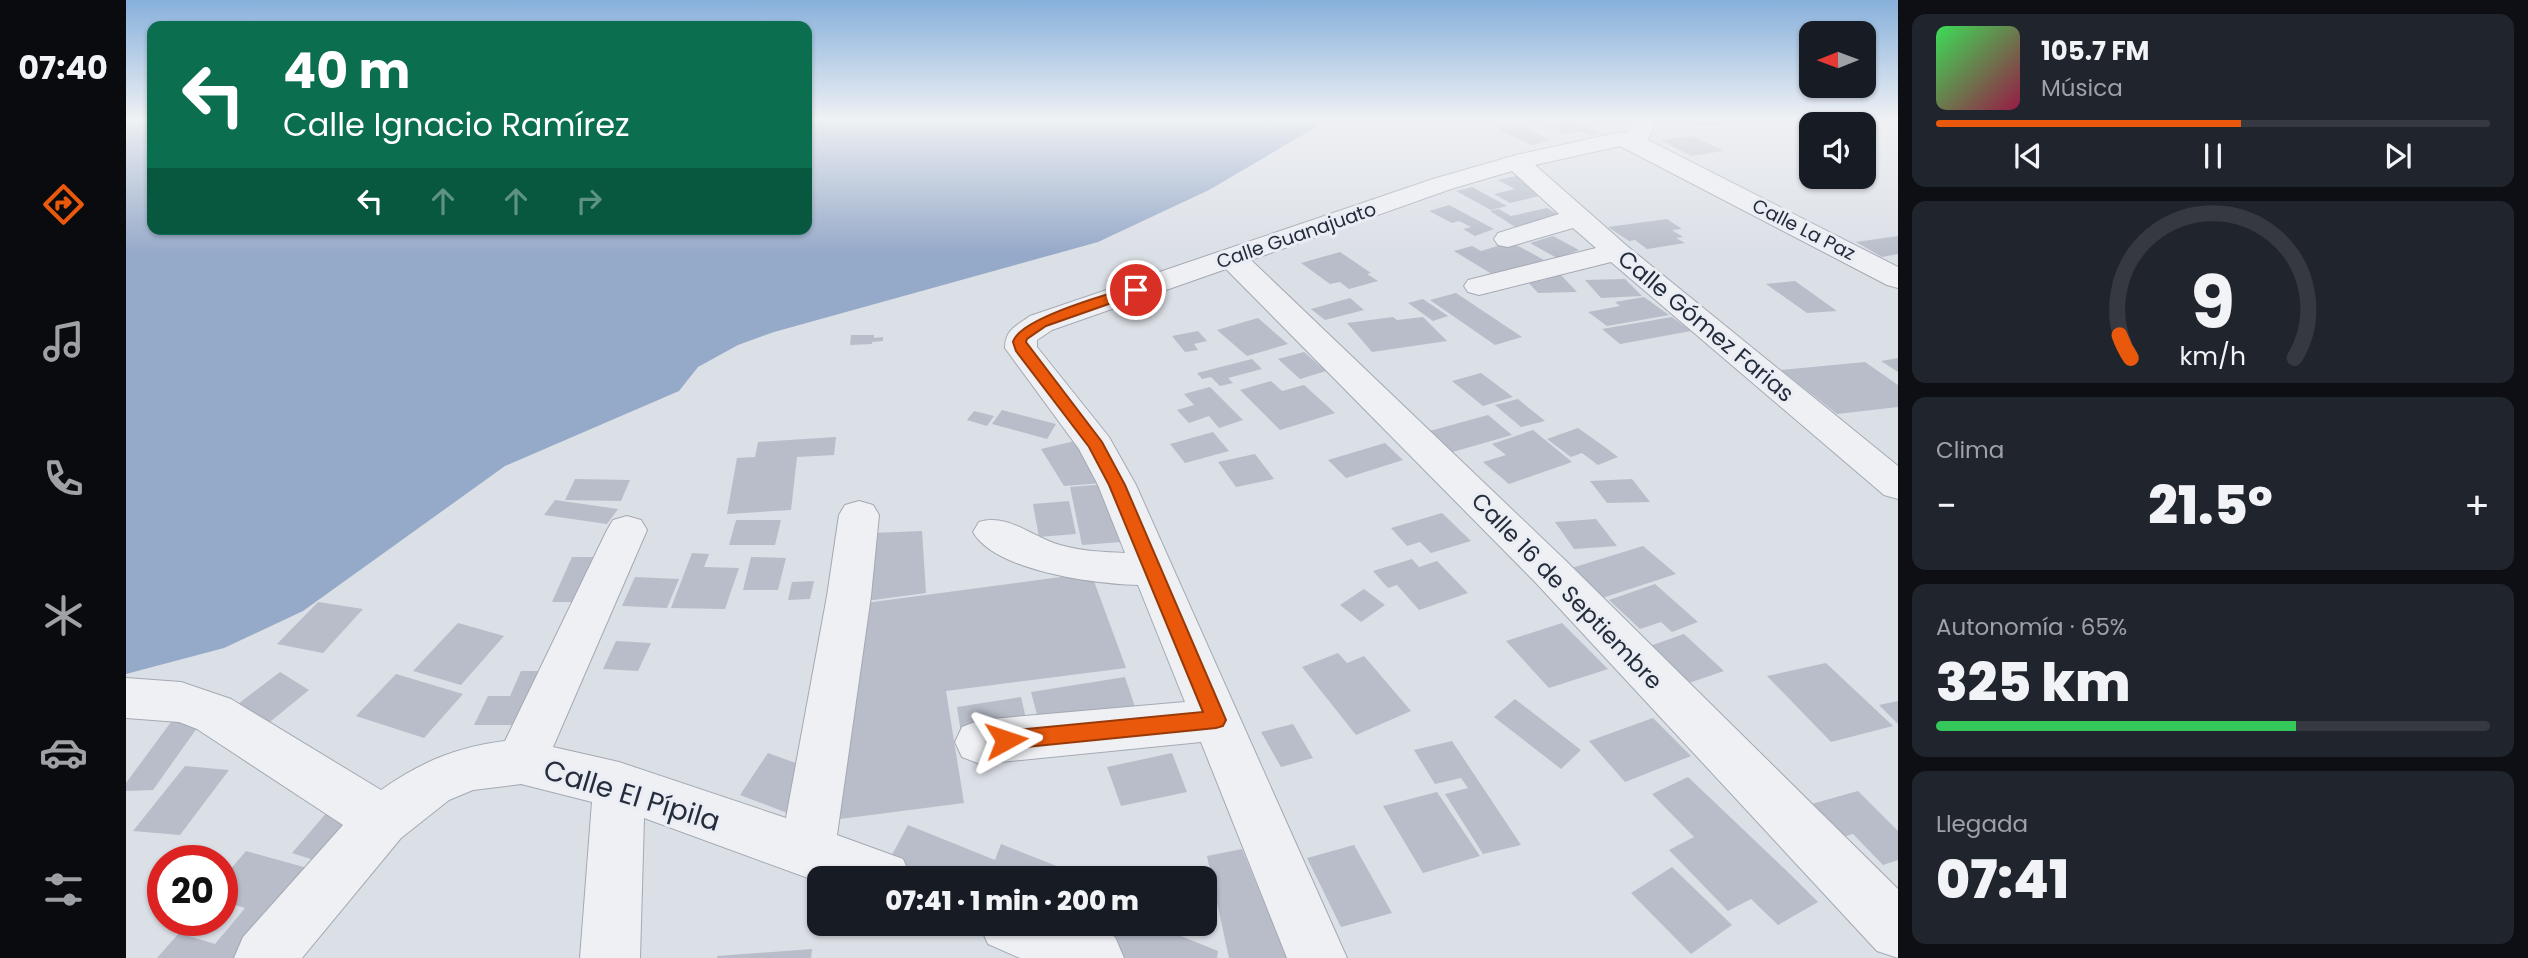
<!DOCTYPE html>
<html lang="es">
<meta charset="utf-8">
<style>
body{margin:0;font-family:Poppins,sans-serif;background:#20242c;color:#f1f3f6;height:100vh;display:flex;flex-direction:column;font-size:26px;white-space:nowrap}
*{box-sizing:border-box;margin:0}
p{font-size:23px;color:#9ea1a6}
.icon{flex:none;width:38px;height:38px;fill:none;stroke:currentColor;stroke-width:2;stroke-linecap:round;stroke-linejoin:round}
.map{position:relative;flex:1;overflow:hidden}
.sheet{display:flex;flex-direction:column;gap:14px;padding:14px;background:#0d0f14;width:630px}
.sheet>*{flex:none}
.guide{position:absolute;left:21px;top:21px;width:665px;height:214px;border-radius:14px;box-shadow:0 2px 5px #0004;background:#0b6e4f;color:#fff;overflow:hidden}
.needle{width:46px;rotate:269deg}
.buttons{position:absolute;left:1673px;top:21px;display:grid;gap:14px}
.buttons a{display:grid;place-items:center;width:77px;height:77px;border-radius:14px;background:#171b24;box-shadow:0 2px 5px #0004;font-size:35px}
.speed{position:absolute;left:21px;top:845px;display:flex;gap:14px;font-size:35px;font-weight:700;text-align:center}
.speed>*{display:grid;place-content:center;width:91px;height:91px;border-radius:50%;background:#171b24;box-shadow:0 2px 5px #0004;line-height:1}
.speed .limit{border:10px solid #d22;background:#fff;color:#111}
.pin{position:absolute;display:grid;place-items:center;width:60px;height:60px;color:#fff;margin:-30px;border:4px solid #fff;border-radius:50%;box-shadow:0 2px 7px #0007}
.me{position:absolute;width:77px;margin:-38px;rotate:85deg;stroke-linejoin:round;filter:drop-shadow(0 0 5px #0008)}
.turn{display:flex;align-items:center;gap:24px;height:147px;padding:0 21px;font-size:32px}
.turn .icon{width:91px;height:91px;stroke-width:2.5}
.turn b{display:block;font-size:49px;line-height:60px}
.lanes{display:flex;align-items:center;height:66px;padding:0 21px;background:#0003;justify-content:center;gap:35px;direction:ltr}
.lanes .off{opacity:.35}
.big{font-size:52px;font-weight:800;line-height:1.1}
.sheet .card{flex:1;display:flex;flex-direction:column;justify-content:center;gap:10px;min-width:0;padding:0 24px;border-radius:14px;background:#20242c}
.sheet .dial{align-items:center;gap:0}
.dial svg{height:182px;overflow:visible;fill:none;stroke:#363941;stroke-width:7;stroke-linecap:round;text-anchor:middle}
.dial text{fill:#f1f3f6;stroke:none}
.song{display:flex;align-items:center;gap:21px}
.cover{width:84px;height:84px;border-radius:10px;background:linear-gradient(135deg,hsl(130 70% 55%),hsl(340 70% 35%))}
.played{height:7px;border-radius:4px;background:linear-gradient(90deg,#ea580c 55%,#363941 55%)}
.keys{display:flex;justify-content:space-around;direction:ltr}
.heat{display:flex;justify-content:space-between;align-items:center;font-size:38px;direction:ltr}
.charge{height:10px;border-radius:5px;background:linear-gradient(90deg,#34c759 65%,#363941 0)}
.trip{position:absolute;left:681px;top:866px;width:410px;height:70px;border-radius:14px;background:#171b24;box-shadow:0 2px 5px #0004;font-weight:800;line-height:70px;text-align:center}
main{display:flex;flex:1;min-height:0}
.menu{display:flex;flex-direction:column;width:126px;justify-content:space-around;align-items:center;background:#090b0e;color:#9ea1a6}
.menu .icon{width:49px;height:49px}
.menu .on{color:#ea580c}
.menu b{font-size:32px;color:#f1f3f6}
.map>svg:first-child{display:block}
.water{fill:#95a9c8}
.building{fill:#b8bdc9}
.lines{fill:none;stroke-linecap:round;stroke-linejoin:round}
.minor-casing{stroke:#a4a9b3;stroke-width:2}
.minor{fill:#eef0f4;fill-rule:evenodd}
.route{fill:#ea580c;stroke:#983908;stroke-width:2}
.labels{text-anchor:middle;stroke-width:6;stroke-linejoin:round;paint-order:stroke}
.far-street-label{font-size:19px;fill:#252c3c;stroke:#eaeef4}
.street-label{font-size:23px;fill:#252c3c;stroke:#eaeef4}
.near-street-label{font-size:28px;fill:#252c3c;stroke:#eaeef4}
</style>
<main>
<nav class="menu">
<b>07:40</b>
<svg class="icon on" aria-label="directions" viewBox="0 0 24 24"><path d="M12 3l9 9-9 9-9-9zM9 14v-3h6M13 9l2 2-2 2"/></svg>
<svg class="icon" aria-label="music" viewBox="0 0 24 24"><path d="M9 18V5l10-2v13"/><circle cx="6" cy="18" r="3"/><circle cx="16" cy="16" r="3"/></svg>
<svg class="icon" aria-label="phone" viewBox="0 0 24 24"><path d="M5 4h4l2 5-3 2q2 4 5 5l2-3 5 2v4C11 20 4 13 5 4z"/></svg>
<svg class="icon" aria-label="climate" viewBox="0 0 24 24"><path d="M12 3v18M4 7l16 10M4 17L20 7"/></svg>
<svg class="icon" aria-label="car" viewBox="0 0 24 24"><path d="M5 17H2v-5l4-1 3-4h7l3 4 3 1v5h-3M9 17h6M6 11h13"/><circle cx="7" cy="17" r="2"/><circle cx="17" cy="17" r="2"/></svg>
<svg class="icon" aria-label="filters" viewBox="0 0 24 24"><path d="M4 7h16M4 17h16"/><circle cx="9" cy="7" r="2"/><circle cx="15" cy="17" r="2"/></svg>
</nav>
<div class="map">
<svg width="1772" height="958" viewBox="0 0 1772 958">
<rect width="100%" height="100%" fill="#dbdfe6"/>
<polygon class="water" points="0,120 26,120 26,229 681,229 681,120 1202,120 1083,190 972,242 648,332 612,345 572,367 553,391 379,466 177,611 98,648 0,674"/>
<g class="building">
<polygon points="1565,120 1593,120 1600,125 1571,125"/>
<polygon points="1445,121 1474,133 1465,136 1453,131 1440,134 1424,127"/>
<polygon points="1389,124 1425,140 1406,145 1371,129"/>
<polygon points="1566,136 1598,151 1565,156 1534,140"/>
<polygon points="1390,176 1422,194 1384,203 1368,194 1389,189 1372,180"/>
<polygon points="1346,187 1381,206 1365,210 1330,191"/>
<polygon points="1323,205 1368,229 1349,236 1337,229 1345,227 1333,221 1326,223 1303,211"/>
<polygon points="1421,208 1440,219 1394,230 1364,211 1373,209 1385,216"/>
<polygon points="1541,219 1556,229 1546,230 1557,237 1550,238 1559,243 1521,249 1509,240 1503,241 1482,227"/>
<polygon points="1427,236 1453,250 1431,258 1404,243"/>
<polygon points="1772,236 1772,254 1756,257 1730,242"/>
<polygon points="1385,242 1418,260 1369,276 1328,251 1346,246 1355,251"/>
<polygon points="1214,252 1245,273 1241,274 1252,281 1223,289 1214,282 1204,284 1175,263"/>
<polygon points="1435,275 1451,292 1412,293 1401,281 1420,280 1416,276"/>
<polygon points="1499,279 1516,296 1475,298 1459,280"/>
<polygon points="1669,281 1711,311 1681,313 1640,284"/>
<polygon points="1330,293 1396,337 1369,345 1304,300"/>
<polygon points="1518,297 1543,315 1481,326 1462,312 1494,306 1489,302"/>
<polygon points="1224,298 1238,310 1199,320 1185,309"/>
<polygon points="1297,299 1322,316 1307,321 1282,303"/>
<polygon points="1267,317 1271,320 1297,317 1321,341 1246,352 1221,323"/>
<polygon points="1546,317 1565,331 1494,344 1476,329"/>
<polygon points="1132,318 1162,344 1121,356 1091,330"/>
<polygon points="1072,331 1081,341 1068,344 1072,350 1059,352 1046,336"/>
<polygon points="725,335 748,335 748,338 757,337 757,341 746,342 746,344 724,345"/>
<polygon points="1178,352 1200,371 1174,379 1152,359"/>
<polygon points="1772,358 1772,372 1755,361"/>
<polygon points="1126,359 1136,369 1102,378 1107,383 1094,386 1085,377 1076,379 1071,373"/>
<polygon points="1739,362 1772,385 1772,407 1711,414 1655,370"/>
<polygon points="1355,373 1387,397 1357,406 1326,381"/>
<polygon points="1145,381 1156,391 1178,385 1209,413 1154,430 1114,390"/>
<polygon points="1084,387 1117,420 1093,428 1083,416 1063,423 1051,410 1068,405 1058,394"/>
<polygon points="1392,399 1419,421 1395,427 1369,405"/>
<polygon points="876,410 930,424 921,439 866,424"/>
<polygon points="848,411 868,416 861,426 841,420"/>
<polygon points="1362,415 1386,435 1323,453 1300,432"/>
<polygon points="1452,428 1476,445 1492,457 1472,465 1456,453 1445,457 1421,439"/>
<polygon points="1407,430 1446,462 1383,484 1357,462 1380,455 1366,444"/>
<polygon points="1087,432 1103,451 1059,463 1044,444"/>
<polygon points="710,437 708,455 671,457 665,510 601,514 611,458 629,457 632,442"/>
<polygon points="953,440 978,483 938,486 915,449"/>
<polygon points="1259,443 1277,460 1220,478 1202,460"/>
<polygon points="1129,454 1148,479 1110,487 1092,462"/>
<polygon points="449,479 504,480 495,501 439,500"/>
<polygon points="1506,479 1524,502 1481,503 1464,481"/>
<polygon points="981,484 995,542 956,545 944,487"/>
<polygon points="429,500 492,509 481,524 418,515"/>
<polygon points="943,501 950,534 913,537 907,504"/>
<polygon points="1316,513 1345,541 1305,553 1294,542 1281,546 1265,528"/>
<polygon points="1470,519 1491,546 1448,549 1429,522"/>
<polygon points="610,520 655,520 649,545 603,545"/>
<polygon points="796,531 800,593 732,602 747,533"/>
<polygon points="1517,546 1550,574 1470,600 1439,570"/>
<polygon points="566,553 583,554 578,567 613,568 599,609 545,608"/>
<polygon points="446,557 472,557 453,602 426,602"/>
<polygon points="625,557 660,558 652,590 617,590"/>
<polygon points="1286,559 1293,567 1311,561 1342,593 1293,610 1271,585 1262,588 1247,571"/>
<polygon points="965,573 1000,668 820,691 838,803 706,820 732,604"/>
<polygon points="509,577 553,579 541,608 496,606"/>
<polygon points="688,581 684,599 662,600 666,582"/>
<polygon points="1529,584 1572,622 1546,632 1535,622 1514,629 1483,600"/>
<polygon points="1238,589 1259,605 1235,622 1214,605"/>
<polygon points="192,602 237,609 197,653 151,644"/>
<polygon points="332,623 378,636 335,685 287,671"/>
<polygon points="1436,623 1482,669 1423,688 1380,641"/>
<polygon points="1558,634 1598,671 1560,684 1521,647"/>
<polygon points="490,641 525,643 512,671 477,669"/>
<polygon points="1212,653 1221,663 1238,656 1285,711 1230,735 1176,667"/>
<polygon points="1700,663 1767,726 1705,742 1641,676"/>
<polygon points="395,671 418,671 394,725 348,725 362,696 384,696"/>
<polygon points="154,672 183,690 139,726 108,707"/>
<polygon points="270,674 337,694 298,738 230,716"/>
<polygon points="999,677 1009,707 913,722 905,692"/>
<polygon points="895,697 901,723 835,733 831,707"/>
<polygon points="1389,699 1455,750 1435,769 1368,717"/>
<polygon points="1772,701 1772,724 1753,705"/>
<polygon points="1527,718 1565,756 1499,782 1463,741"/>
<polygon points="76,721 27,790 0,791 0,783 45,722"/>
<polygon points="1167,724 1187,758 1155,767 1135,732"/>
<polygon points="1326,741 1395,845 1357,854 1319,794 1342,788 1335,778 1309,784 1288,750"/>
<polygon points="642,753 689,770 664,814 614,795"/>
<polygon points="1046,753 1061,792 995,806 981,767"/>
<polygon points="59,766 103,770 54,835 7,831"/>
<polygon points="1562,777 1666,876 1692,902 1652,925 1625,899 1602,911 1543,850 1568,837 1526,794"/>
<polygon points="1732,791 1772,831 1772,860 1757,865 1727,834 1713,838 1682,805"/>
<polygon points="1311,792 1354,856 1297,873 1257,806"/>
<polygon points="202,811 244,824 210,867 166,853"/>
<polygon points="782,825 869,860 875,844 961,878 796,878 761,864"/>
<polygon points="1228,845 1266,913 1215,927 1181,858"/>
<polygon points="1116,849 1161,958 1103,958 1081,856"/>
<polygon points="120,851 196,872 128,958 31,958 53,933 89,944 119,908 96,901 96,879"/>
<polygon points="1546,867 1606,925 1565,954 1505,893"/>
<polygon points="905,924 1042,924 1040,930 1092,951 1091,958 986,958"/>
<polygon points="686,949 685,958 591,958 591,956"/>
</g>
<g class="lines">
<defs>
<g id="minor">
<path d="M1507,120H1529L1522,140L1772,267V288L1761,285L1494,146L1409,165L1501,246L1772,466V499L1758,495L1485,262L1353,295L1342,292L1338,286L1342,280L1470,248L1447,228L1382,247L1372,245L1368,239L1372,233L1433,214L1386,171L1325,189L1125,260L1440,561L1772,889V958L1751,951L1410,583L1100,269L926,330L911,340V347L983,437L1010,485L1221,958H1161L1075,742L854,764L836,757L829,742L836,727L854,720L1059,702L1012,585C969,584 869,571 847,532L853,522C882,513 906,537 934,545C955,551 977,552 999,553L972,485L953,449L879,348C879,330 890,326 904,316L1307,179L1390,155L1495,132L1501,133Z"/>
<path d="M733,501L747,505L753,515L745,596L711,835L777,859L785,878H693V882L518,818L514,958H454L466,802L395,784L347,790L323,800L275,838L176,958H108L117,937L217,825L71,729L53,722L0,718V678L55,682L105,699L255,790C295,762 330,747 379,741L481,530L487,520L501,516L515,520L521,530L427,747L493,762L660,818L701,596L713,515L719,505Z"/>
<polygon points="853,924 957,924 989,937 998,958 894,958 862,944"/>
</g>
</defs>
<use href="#minor" class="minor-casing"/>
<use href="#minor" class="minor"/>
</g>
<linearGradient id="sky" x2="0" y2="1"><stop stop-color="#87b0db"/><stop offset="0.47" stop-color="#eff1f4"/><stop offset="1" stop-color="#eff1f4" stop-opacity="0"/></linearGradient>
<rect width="1772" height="254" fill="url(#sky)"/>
<path class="route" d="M1010,286L1014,287V293L920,326L901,339L900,342L976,442L999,485L1100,720L1097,726L1090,728L880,749L873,746L870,740L873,733L880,731L1077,712L983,485L963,447L890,351L887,342C893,318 985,293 1010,286Z"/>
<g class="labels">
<g class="far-street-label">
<text transform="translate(1678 229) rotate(27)" y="7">Calle La Paz</text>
<text transform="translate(1170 235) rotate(-19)" y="7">Calle Guanajuato</text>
</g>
<g class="street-label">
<text transform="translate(1580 326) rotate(40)" y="8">Calle Gómez Farias</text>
<text transform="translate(1441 591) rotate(46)" y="8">Calle 16 de Septiembre</text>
</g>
<g class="near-street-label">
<text transform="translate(506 795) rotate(17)" y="10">Calle El Pípila</text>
</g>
</g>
</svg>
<div class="buttons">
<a><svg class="needle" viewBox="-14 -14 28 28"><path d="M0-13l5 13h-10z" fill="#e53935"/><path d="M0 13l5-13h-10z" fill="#9ea1a6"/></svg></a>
<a><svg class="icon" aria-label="sound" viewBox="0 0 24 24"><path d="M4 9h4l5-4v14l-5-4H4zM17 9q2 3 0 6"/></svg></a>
</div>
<div class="speed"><div class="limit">20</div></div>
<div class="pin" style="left:1010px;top:290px;background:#d93025"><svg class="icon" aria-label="arrive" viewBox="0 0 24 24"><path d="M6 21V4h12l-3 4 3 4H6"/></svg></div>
<svg class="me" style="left:880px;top:740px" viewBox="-20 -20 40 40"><path d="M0-17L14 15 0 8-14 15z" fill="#ea580c" stroke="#fff" stroke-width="4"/></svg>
<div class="trip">07:41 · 1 min · 200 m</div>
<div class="guide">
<div class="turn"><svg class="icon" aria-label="left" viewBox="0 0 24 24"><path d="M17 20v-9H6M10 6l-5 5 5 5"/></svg><div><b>40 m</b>Calle Ignacio Ramírez</div></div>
<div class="lanes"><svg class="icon" aria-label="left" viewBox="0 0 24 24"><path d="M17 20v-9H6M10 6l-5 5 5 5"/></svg><svg class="icon off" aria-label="ahead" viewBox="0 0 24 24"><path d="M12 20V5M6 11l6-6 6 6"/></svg><svg class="icon off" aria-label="ahead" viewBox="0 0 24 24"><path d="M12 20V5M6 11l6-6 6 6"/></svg><svg class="icon off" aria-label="right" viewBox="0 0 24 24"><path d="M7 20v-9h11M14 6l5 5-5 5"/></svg></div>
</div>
</div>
<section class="sheet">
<div class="card">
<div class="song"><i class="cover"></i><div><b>105.7 FM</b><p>Música</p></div></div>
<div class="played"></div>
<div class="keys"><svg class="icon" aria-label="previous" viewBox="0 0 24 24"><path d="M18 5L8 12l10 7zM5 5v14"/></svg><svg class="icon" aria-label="pause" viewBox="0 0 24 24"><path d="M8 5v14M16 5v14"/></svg><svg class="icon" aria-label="next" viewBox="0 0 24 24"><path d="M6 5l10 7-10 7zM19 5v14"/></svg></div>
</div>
<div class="card dial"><svg viewBox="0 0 100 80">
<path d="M14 69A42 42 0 1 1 86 69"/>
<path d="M14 69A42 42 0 0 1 9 59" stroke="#ea580c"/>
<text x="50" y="56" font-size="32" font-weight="700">9</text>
<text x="50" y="72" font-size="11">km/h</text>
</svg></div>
<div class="card"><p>Clima</p>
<div class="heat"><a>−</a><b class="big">21.5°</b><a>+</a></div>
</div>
<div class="card"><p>Autonomía · 65%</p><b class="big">325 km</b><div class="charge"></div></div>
<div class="card"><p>Llegada</p><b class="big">07:41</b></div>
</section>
</main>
